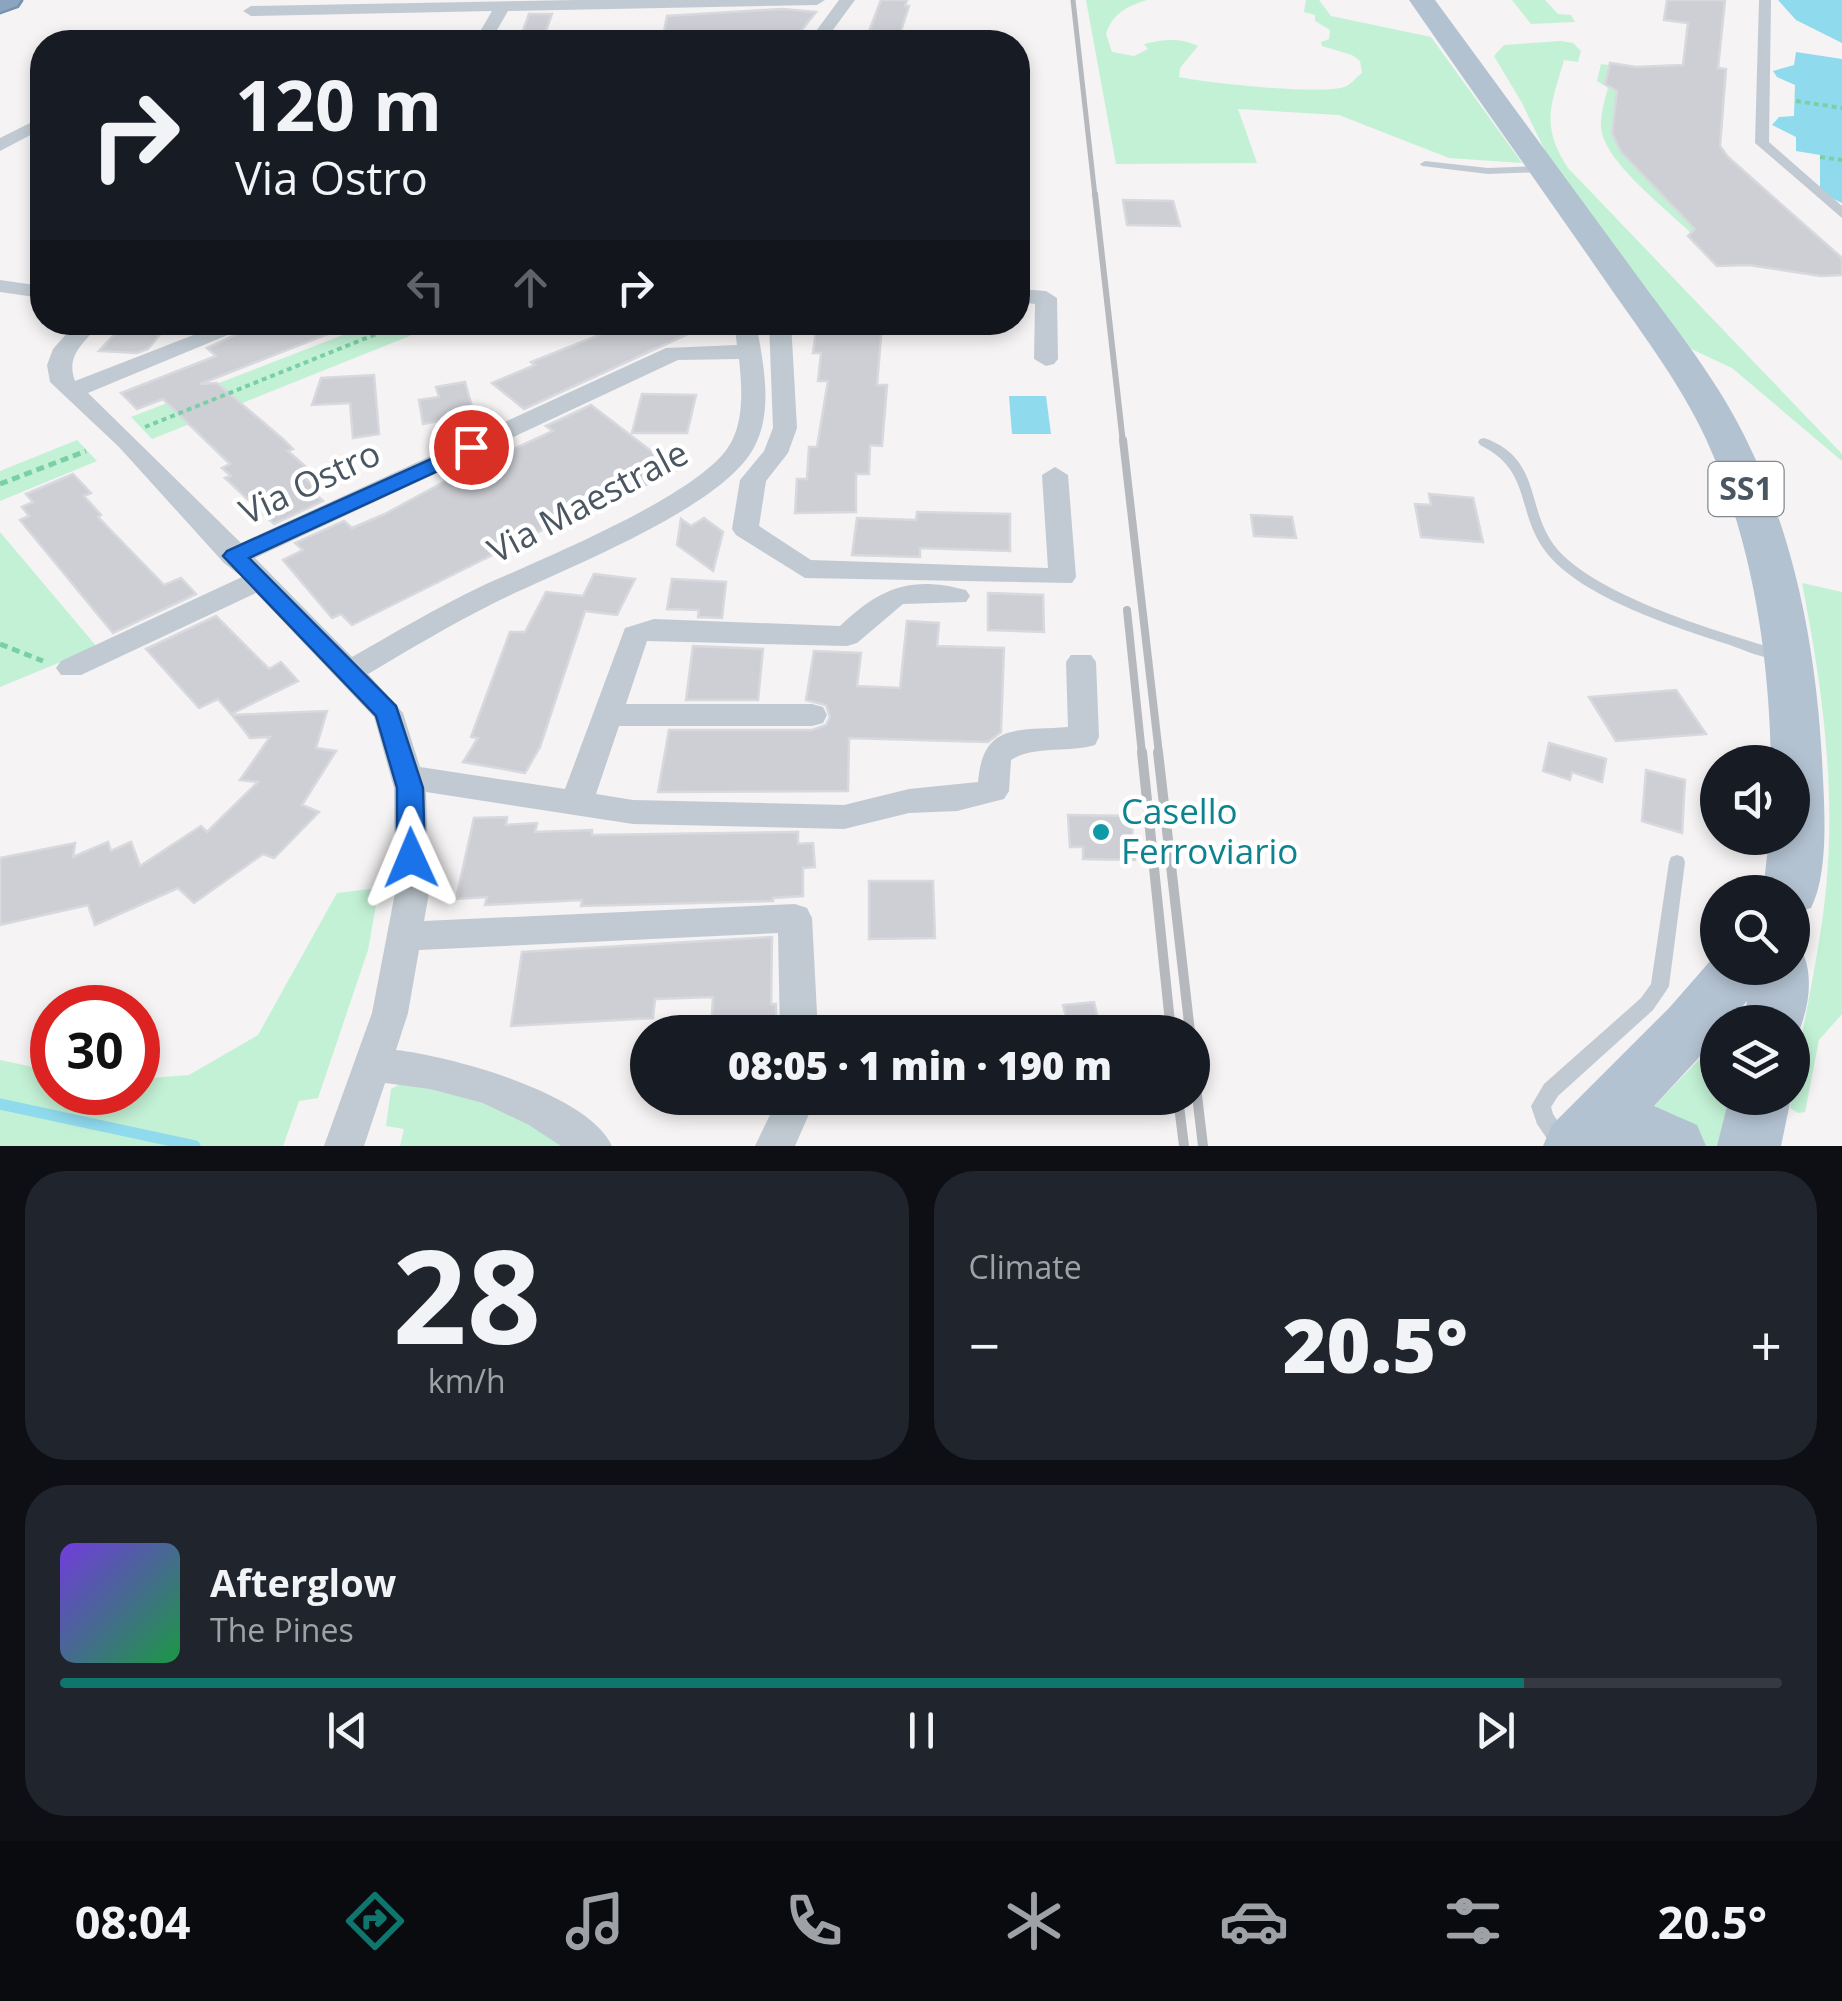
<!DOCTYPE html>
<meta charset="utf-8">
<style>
body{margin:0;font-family:"Open Sans",sans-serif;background:#20242c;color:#f1f3f6;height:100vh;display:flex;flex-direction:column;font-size:38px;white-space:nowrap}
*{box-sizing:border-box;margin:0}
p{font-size:32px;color:#9ea1a6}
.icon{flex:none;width:55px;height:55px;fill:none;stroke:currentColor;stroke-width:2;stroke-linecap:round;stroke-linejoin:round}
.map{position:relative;height:1146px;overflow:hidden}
.details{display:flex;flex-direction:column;gap:25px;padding:25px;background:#0d0f14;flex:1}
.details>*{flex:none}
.guide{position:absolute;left:30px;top:30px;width:1000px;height:305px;border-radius:40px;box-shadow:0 5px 15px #0003;background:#171b24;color:#f1f3f6;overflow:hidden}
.controls{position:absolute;left:1700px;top:745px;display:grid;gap:20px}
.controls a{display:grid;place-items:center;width:110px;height:110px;border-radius:50%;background:#171b24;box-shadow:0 5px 15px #0003;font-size:50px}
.speed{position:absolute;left:30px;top:985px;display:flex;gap:20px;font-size:50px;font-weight:700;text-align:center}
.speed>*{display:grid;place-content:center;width:130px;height:130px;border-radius:50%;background:#171b24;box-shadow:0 5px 15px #0003;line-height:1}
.speed .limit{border:15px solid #d22;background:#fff;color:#111}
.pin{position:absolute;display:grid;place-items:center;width:85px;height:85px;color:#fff;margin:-42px;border:5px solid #fff;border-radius:50%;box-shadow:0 2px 10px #0007}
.me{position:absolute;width:110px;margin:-55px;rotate:359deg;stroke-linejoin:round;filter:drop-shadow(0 0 8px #0008)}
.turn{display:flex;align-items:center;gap:35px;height:210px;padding:0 40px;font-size:45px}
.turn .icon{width:130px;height:130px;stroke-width:2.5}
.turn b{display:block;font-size:70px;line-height:85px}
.lanes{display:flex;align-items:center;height:95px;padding:0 40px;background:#0003;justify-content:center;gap:50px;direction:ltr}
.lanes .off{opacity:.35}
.big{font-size:75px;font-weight:800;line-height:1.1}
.details .widget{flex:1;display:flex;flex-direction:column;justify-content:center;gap:15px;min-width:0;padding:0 35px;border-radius:40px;background:#20242c}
.details .dial{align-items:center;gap:0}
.dial b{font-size:130px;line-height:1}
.song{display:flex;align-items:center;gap:30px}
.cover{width:120px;height:120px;border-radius:15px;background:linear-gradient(135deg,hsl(260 70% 55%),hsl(140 70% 35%))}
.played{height:10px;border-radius:5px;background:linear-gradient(90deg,#0f766e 85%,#363941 85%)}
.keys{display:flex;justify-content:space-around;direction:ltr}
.heat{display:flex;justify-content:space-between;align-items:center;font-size:55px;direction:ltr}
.details .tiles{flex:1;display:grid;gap:25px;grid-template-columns:1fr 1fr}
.widget:last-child{grid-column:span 2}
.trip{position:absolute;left:630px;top:1015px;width:580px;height:100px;border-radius:50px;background:#171b24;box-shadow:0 5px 15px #0003;font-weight:800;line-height:100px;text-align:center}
.dock{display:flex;height:160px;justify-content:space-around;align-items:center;background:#090b0e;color:#9ea1a6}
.dock .icon{width:70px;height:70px}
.dock .current{color:#0f766e}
.dock b{font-size:45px;color:#f1f3f6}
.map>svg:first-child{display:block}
.green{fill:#c3f1d5}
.water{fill:#90daee}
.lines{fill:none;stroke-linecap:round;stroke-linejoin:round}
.stream{stroke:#90daee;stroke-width:11}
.building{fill:#cdcfd5;stroke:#d7d9de;stroke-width:2.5}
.motorway-casing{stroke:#7690ad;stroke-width:5}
.path-far1{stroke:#7ad0a6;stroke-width:4;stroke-dasharray:5 4;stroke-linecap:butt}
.path{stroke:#7ad0a6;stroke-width:5;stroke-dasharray:8 5;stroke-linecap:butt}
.service{fill:#c1cad2;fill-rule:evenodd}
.pedestrian{fill:#c1cad2;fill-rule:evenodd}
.minor{fill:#c1cad2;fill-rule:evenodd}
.primary{fill:#b3c2d1;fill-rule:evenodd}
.motorway{fill:#8ba5c1;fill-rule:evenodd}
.rail-far3{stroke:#b5b8bd;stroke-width:5}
.rail-far2{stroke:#b5b8bd;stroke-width:6}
.rail-far1{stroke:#b5b8bd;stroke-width:8}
.rail{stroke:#b5b8bd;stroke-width:10}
.route{fill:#1a73e8;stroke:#114b97;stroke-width:2.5}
.culture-dot{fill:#0f9aa8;stroke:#fff;stroke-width:4}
.labels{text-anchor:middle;stroke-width:9;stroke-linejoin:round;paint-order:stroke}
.shield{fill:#fff;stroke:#808990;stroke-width:2.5}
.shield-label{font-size:32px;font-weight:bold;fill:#4a5661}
.street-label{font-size:35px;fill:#4a5661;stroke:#fff}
.culture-label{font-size:35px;fill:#0d838f;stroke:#fff;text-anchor:start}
</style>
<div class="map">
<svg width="1842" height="1146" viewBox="0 0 1842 1146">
<rect width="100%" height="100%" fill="#f5f3f3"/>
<g class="green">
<path d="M1086,0H1147C1126,7 1113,13 1106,34L1112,52L1134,56L1148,49L1144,44C1161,40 1179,37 1198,46L1180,68L1179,77C1208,83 1320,95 1344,87C1351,85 1355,78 1362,73L1360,61L1352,55L1322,46L1321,42L1329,39L1330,30L1315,21V15L1304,12L1306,0H1319L1331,16L1431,37L1522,163L1449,158L1339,115L1238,109L1257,163L1116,164Z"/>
<polygon points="1512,0 1545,0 1558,14 1571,15 1575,22 1531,24"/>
<path d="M1561,41L1573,43L1581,51L1578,62L1564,60C1551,106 1540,125 1568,168L1842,454V461L1732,368L1685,346L1550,161L1522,103L1494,56L1504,45Z"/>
<path d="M1601,64L1609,65L1606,84L1617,91L1612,133L1621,152L1695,229L1691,233C1667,209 1603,161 1601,127C1600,114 1605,100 1608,88L1597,81Z"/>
<polygon points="374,323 442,323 152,439 131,417"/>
<polygon points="77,440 97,461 0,501 0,471"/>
<polygon points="0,532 97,647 0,687"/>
<path d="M1802,583L1842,592V1014L1819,1040L1805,1112L1798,1113L1790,1108C1799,1037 1819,962 1826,889C1836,785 1822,685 1802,583Z"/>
<polygon points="379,888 368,950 318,1098 299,1101 283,1146 0,1146 0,1060 52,1071 52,1092 138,1092 138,1079 189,1075 258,1035 337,893"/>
<polygon points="1717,1041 1718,1098 1733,1098 1724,1146 1705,1146 1656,1111 1654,1106"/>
<path d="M400,1084C463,1087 524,1119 580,1146H400L404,1129L386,1126L391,1089Z"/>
</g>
<g class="water">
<polygon points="1778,0 1842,0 1842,43 1796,20"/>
<polygon points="1796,52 1842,59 1842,203 1820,192 1820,155 1796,151 1796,137 1772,125 1779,117 1794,116 1795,85 1777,77 1773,71 1794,65"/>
<polygon points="1009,396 1046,396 1051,434 1012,434"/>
</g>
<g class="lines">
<polyline class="stream" points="0,1104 195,1146"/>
</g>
<g class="building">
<polygon points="881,0 907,0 905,6 909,6 898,40 865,42"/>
<polygon points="1667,0 1725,0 1718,68 1726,69 1720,146 1728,157 1842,258 1842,275 1821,276 1749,265 1717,266 1688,236 1695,229 1621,152 1612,133 1617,91 1605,84 1610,63 1636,67 1683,65 1688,23 1664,20"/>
<polygon points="782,9 816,12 792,42 701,34 699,42 662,42 667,16"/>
<polygon points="529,14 552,14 544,36 521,36"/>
<polygon points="1123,200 1173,201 1180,226 1127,225"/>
<polygon points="126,322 170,322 148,349 137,353 99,351"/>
<polygon points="263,322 353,324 200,384 217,383 284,440 293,449 288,451 316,476 307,480 317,489 312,491 323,501 274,524 225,478 231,476 222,468 230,464 163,399 137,409 121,393 216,356 207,348"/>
<polygon points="632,322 714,322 524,409 492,383 535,365 531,362"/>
<polygon points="817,323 882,324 877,385 887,385 882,446 870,445 869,474 856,474 856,512 795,513 797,479 807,479 809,447 817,447 828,381 818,381 821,353 813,353"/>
<polygon points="374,375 379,434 353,438 350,403 312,405 321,378"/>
<polygon points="465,382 474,414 423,424 419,400 439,397 436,387"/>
<polygon points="642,394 696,395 687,433 632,433"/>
<polygon points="591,405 676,470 621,497 616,493 352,625 341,614 332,618 283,560 303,550 295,543 344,521 352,528 385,514 451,478 553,431 546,426"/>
<polygon points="73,474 91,493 84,496 101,515 98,517 164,585 181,578 196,594 113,633 20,520 29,516 22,507 33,502 26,494"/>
<polygon points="1429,494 1473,498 1483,542 1421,537 1415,504 1431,505"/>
<polygon points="917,512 1010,514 1010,551 920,548 920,557 852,555 857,518 916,520"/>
<polygon points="1251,515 1292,517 1296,538 1254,536"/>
<polygon points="704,518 723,532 713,571 677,545 681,519 691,526"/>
<polygon points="594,574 635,579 617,615 585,611 540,747 525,773 463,762 478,738 471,737 510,632 525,632 546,592 583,596"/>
<polygon points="672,579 726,582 722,618 698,617 699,610 667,609"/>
<polygon points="988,593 1043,595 1044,632 988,630"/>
<polygon points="216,616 269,669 281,662 298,681 231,714 218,699 199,708 146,649"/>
<polygon points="907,621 939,623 937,646 1004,648 1001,732 988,742 849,738 848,791 658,792 669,730 812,730 826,725 830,717 826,705 806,700 814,651 861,653 857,686 900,688"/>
<polygon points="693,646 763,649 758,700 686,700"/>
<polygon points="1676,690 1706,734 1616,741 1589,697"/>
<polygon points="327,711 316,748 336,751 302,805 319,812 274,858 263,854 194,903 178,888 95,925 88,905 0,925 0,858 75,843 73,857 108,842 111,851 131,842 140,866 201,826 207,832 258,782 240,780 270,737 250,738 232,715"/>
<polygon points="1549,743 1606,759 1602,782 1572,772 1570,780 1543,771"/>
<polygon points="1646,770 1685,780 1682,833 1642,821"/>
<polygon points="1068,815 1131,816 1135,860 1083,859 1083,847 1070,847"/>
<polygon points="507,817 506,825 537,823 535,832 592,830 592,835 798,832 798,844 813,843 815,867 803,868 803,896 773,898 773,901 581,906 582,900 485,905 487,897 456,899 474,818"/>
<polygon points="869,881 933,881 935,938 869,939"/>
<polygon points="772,937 771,1004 776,1004 776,1032 711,1032 713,997 655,999 653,1018 511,1026 522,952"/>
<polygon points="1094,1002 1101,1032 1070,1032 1063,1005"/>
</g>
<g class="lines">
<defs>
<polygon id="motorway" points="0,0 21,0 17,6 0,12"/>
</defs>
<use href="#motorway" class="motorway-casing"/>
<g class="path-far1">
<polyline points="1796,101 1842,108"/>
<polyline points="1820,157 1842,160"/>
<polyline points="145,427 406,322"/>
</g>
<g class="path">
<polyline points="0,484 86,451"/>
<polyline points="0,644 43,661"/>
</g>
<g class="service">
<polygon points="1425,161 1488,168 1543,166 1548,169 1543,172 1488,174 1422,166 1420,164"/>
<path d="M1484,438C1544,459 1524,511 1558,550C1601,598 1720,632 1782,651L1784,655L1782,659C1766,660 1746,651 1730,645C1677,628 1580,597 1546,552C1515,512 1533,471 1480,445L1478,442L1480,439Z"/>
<polygon points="1677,855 1683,857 1685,862 1669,986 1666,991 1653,1010 1558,1096 1551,1107 1553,1114 1574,1146 1552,1146 1537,1124 1531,1106 1544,1084 1641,998 1651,984 1669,862 1671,857"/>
</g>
<polygon class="pedestrian" points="1759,0 1771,0 1769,142 1842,206 1842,218 1755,143"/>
<g class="minor">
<polygon points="576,0 825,0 817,5 508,11 490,42 474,42 492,11 251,16 243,11 251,6"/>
<polygon points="839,0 855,0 824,42 808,42"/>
<polygon points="241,30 247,32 247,38 239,42 220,42"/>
<polygon points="42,117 42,129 0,151 0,138"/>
<polygon points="0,280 42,286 42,298 0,292"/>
<polygon points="1018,289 1046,291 1057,298 1058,359 1054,364 1046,366 1034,359 1035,304 1018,302"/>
<path d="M77,322H101C85,343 65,354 75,381L227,322H259L88,393L241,543L666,348L737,345L734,322H756C763,363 775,413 752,451C716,511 561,570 496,602C452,624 410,649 368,674L403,713L420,767L565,789L625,628L654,619L840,626C880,588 910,575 966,590L970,596L966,602L903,604L857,643L847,646L647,641L626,704H812L823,707L827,715L823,723L812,726H619L596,794L633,800L844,805L909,789L978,782C983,722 1018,731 1068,727L1066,662L1071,655H1091L1096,662L1099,737L1095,745C1068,753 1035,745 1011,760L1009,791L1004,799L957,811L909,813L844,829L633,824L426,792L429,893L424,921L795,904L807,908L812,918L818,1032H780L778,933L419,950L408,1013L396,1050C450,1056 588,1093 612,1146H561L529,1125L483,1103L430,1089L385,1083L364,1146H324L372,1013L395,893L394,788L374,717L256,593L81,675H61L56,668L61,661L242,577L224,563L119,447L50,382L47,365L53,349ZM739,359C742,387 745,424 727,449C691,499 541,559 480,587C436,608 394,633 352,657L255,558L678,360Z"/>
<polygon points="769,322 791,322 797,428 788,453 766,481 759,526 811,560 1048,568 1042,475 1055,467 1068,475 1076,577 1072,583 805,578 736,535 732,529 740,480 764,451 773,428"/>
<polygon points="778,1098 816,1098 795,1146 755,1146"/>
</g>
<g class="primary">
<path d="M1409,0H1435C1499,87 1563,175 1627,262C1668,319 1714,374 1745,437C1795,537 1816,649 1822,759C1824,801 1830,871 1811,908L1792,914V892H1763L1769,838H1792V762H1771C1769,652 1752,540 1706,439C1678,379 1637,327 1600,273C1537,182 1472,91 1409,0Z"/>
<path d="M1792,948L1802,951C1815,978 1808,1013 1795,1040L1792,1041V1022H1744L1747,1001L1729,1022H1718V1037L1654,1106L1697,1125L1706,1146H1543L1552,1125L1670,1007L1718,952V968H1792Z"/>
<polygon points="1729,1098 1791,1098 1781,1146 1717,1146"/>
</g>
<use href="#motorway" class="motorway"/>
<polyline class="rail-far3" points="1073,0 1095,196"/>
<polyline class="rail-far2" points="1095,194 1123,443"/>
<g class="rail-far1">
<polyline points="1123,440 1159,754"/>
<polyline points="1127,610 1142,754"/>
</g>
<g class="rail">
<polyline points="1142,752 1171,1032"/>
<polyline points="1158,752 1190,1032"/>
<polyline points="1192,1053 1203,1146"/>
<polyline points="1178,1098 1184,1146"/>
</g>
</g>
<polygon class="route" points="471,441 479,443 482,447 479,452 249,558 396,706 423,788 425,858 421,865 411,869 401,865 397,858 397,788 376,716 223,556 227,551"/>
<circle class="culture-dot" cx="1101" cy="832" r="10"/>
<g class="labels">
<rect class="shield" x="1708.5" y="462" width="75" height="54" rx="8"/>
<g class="shield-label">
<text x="1746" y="500">SS1</text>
</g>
<g class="street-label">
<text transform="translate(310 483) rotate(-25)" y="12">Via Ostro</text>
<text transform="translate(588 502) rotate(-28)" y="12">Via Maestrale</text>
</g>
<g class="culture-label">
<text x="1121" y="824">Casello<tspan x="1121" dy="40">Ferroviario</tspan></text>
</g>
</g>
</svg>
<div class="controls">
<a><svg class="icon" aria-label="sound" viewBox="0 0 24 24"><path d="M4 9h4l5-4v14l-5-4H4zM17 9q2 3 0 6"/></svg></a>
<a><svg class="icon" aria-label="search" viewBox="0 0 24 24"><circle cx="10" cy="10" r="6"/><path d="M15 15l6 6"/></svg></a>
<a><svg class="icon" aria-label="layers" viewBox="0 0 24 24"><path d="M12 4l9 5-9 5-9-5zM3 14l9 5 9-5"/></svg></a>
</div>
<div class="speed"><div class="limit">30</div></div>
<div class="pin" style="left:471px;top:447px;background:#d93025"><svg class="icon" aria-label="arrive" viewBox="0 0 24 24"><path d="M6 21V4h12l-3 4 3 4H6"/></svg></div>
<svg class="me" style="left:411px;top:858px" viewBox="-20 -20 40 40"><path d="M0-17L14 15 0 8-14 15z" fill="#1a73e8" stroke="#fff" stroke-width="4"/></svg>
<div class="trip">08:05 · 1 min · 190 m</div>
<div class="guide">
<div class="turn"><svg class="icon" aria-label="right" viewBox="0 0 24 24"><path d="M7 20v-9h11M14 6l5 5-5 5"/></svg><div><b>120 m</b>Via Ostro</div></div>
<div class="lanes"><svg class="icon off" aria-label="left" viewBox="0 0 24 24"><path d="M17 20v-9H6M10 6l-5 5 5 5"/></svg><svg class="icon off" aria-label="ahead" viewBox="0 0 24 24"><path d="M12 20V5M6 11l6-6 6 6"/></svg><svg class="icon" aria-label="right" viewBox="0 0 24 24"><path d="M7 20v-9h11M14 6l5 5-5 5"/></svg></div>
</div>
</div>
<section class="details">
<div class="tiles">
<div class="widget dial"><b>28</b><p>km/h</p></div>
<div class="widget"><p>Climate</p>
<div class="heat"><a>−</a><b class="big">20.5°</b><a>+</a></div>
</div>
<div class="widget">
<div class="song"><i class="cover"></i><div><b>Afterglow</b><p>The Pines</p></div></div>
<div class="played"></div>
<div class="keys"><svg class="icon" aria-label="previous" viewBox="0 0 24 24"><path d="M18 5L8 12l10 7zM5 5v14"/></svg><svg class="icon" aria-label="pause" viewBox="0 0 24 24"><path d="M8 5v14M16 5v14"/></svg><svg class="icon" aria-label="next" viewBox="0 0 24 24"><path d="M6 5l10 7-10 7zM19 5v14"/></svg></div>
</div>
</div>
</section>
<nav class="dock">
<b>08:04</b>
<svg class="icon current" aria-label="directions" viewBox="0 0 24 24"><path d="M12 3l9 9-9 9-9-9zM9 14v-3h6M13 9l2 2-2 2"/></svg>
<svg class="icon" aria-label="music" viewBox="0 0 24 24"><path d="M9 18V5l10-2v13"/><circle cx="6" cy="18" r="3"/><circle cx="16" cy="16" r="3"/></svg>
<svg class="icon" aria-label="phone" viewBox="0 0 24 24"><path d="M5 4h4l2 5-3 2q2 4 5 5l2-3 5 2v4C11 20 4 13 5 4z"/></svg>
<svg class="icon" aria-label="climate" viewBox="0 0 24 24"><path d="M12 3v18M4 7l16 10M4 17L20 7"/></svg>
<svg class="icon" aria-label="car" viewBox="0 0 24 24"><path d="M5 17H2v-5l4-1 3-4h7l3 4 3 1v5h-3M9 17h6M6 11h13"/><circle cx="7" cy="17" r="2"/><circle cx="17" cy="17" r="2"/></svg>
<svg class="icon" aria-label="filters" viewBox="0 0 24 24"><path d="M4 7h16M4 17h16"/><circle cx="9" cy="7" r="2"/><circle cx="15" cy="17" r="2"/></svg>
<b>20.5°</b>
</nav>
